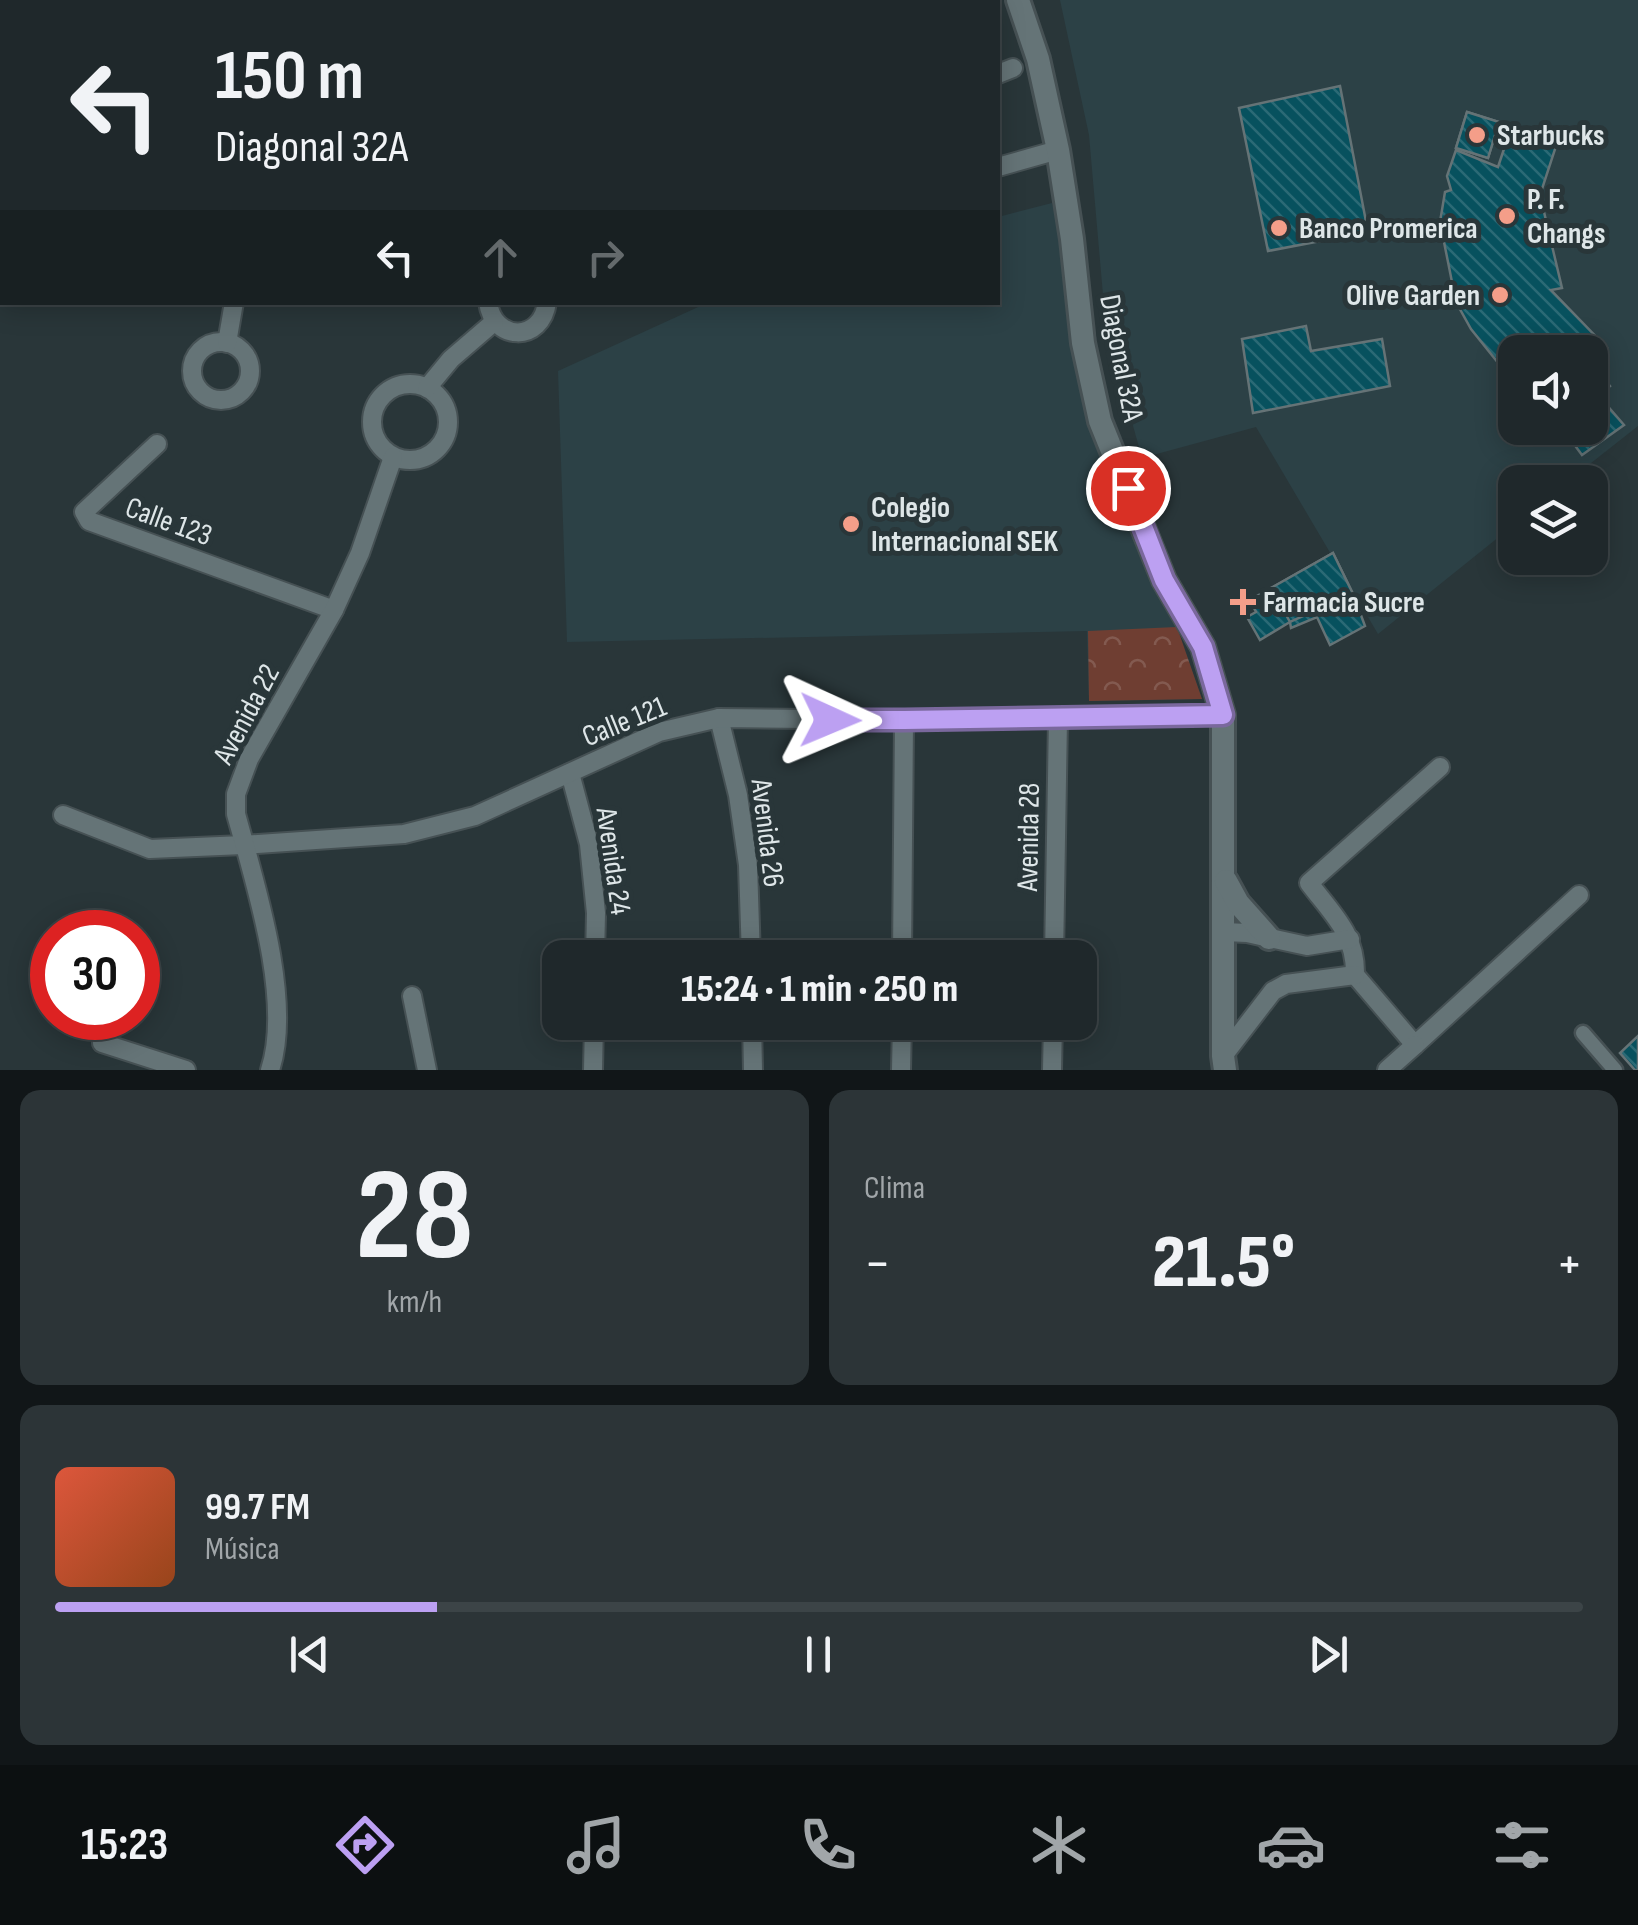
<!DOCTYPE html>
<html lang="es">
<meta charset="utf-8">
<style>
body{margin:0;font-family:"Sofia Sans Condensed",sans-serif;background:#2c3437;color:#f1f3f6;height:100vh;display:flex;flex-direction:column;font-size:38px;white-space:nowrap}
*{box-sizing:border-box;margin:0}
p{font-size:32px;color:#a1a6a9}
.icon{flex:none;width:55px;height:55px;fill:none;stroke:currentColor;stroke-width:2;stroke-linecap:round;stroke-linejoin:round}
.map{position:relative;height:1070px;overflow:hidden}
.sheet{display:flex;flex-direction:column;gap:20px;padding:20px;background:#111618;flex:1}
.sheet>*{flex:none}
.banner{position:absolute;left:0px;top:0px;width:1000px;height:305px;box-shadow:0 5px 25px #0003,0 0 0 2px #3c4447;background:#1f282b;color:#f1f3f6;overflow:hidden}
.buttons{position:absolute;left:1498px;top:335px;display:grid;gap:20px}
.buttons a{display:grid;place-items:center;width:110px;height:110px;border-radius:20px;background:#1f282b;box-shadow:0 5px 25px #0003,0 0 0 2px #3c4447;font-size:50px}
.speed{position:absolute;left:30px;top:910px;display:flex;gap:20px;font-size:50px;font-weight:700;text-align:center}
.speed>*{display:grid;place-content:center;width:130px;height:130px;border-radius:50%;background:#1f282b;box-shadow:0 5px 25px #0003,0 0 0 2px #3c4447;line-height:1}
.speed .limit{border:15px solid #d22;background:#fff;color:#111}
.pin{position:absolute;display:grid;place-items:center;width:85px;height:85px;color:#fff;margin:-42px;border:5px solid #fff;border-radius:50%;box-shadow:0 2px 10px #0007}
.me{position:absolute;width:110px;margin:-55px;rotate:91deg;stroke-linejoin:round;filter:drop-shadow(0 0 8px #0008)}
.turn{display:flex;align-items:center;gap:35px;height:210px;padding:0 50px;font-size:45px}
.turn .icon{width:130px;height:130px;stroke-width:2.5}
.turn b{display:block;font-size:70px;line-height:85px}
.lanes{display:flex;align-items:center;height:95px;padding:0 50px;background:#0003;justify-content:center;gap:50px;direction:ltr}
.lanes .off{opacity:.35}
.big{font-size:75px;font-weight:800;line-height:1.1}
.sheet .widget{flex:1;display:flex;flex-direction:column;justify-content:center;gap:15px;min-width:0;padding:0 35px;border-radius:20px;background:#2c3437}
.sheet .dial{align-items:center;gap:0}
.dial b{font-size:130px;line-height:1}
.song{display:flex;align-items:center;gap:30px}
.cover{width:120px;height:120px;border-radius:15px;background:linear-gradient(135deg,hsl(10 70% 55%),hsl(20 70% 35%))}
.played{height:10px;border-radius:5px;background:linear-gradient(90deg,#bca0f2 25%,#3c4447 25%)}
.keys{display:flex;justify-content:space-around;direction:ltr}
.heat{display:flex;justify-content:space-between;align-items:center;font-size:55px;direction:ltr}
.sheet .tiles{flex:1;display:grid;gap:20px;grid-template-columns:1fr 1fr}
.widget:last-child{grid-column:span 2}
.trip{position:absolute;left:542px;top:940px;width:555px;height:100px;border-radius:20px;background:#1f282b;box-shadow:0 5px 25px #0003,0 0 0 2px #3c4447;font-weight:800;line-height:100px;text-align:center}
.menu{display:flex;height:160px;justify-content:space-around;align-items:center;background:#0c1011;color:#a1a6a9}
.menu .icon{width:70px;height:70px}
.menu .selected{color:#bca0f2}
.menu b{font-size:45px;color:#f1f3f6}
.map>svg:first-child{display:block}
.built{fill:#2c4146;fill-rule:evenodd}
.park{fill:url(#park-crowns)}
.building{fill:url(#building-back-hatch);stroke:#657376;stroke-width:2.5}
.lines{fill:none;stroke-linecap:round;stroke-linejoin:round}
.pedestrian-casing{stroke:#465154;stroke-width:19}
.minor-casing{stroke:#465154;stroke-width:22}
.tertiary-casing{stroke:#465154;stroke-width:28}
.pedestrian{stroke:#657477;stroke-width:14}
.minor{stroke:#657477;stroke-width:18}
.tertiary{stroke:#657477;stroke-width:22}
.route-casing{stroke:#7a689d;stroke-width:25}
.route{stroke:#bca0f2;stroke-width:18}
.poi-dot{fill:#f49e89;stroke:#293639;stroke-width:4}
.labels{text-anchor:middle;stroke-width:10;stroke-linejoin:round;paint-order:stroke}
.poi-label{font-size:30px;font-weight:bold;fill:#dee6e8;stroke:#293639;text-anchor:start}
.street-label{font-size:30px;fill:#dee6e8;stroke:#293639}
</style>
<div class="map">
<svg width="1638" height="1070" viewBox="0 0 1638 1070">
<defs>
<pattern id="park-crowns" width="20" height="18" patternUnits="userSpaceOnUse" patternTransform="scale(2.5)"><rect width="20" height="18" fill="#6f3e32"/><path d="M2 6a3 3 0 1 1 6 0M12 15a3 3 0 1 1 6 0" fill="none" stroke="#835a50"/></pattern>
<pattern id="building-back-hatch" width="6" height="6" patternUnits="userSpaceOnUse" patternTransform="scale(2.5)"><rect width="6" height="6" fill="#07515e"/><path d="M-1 5l2 2M0 0l6 6M5-1l2 2" fill="none" stroke="#2b6a75"/></pattern>
</defs>
<rect width="100%" height="100%" fill="#293639"/>
<g class="built">
<path d="M1060,0H1638V426L1567,482H1515V524L1378,634L1256,427L1142,458L1106,329L1089,135ZM1515,352H1590V428H1515Z"/>
<polygon points="1052,203 1103,421 1202,699 1089,701 1087,631 567,642 558,371 707,303 998,302 998,217"/>
</g>
<polygon class="park" points="1177,627 1202,699 1089,701 1088,631"/>
<g class="building">
<polygon points="1340,86 1368,232 1268,251 1239,108"/>
<polygon points="1467,112 1499,122 1488,158 1456,148"/>
<polygon points="1467,112 1499,122 1488,158 1456,148"/>
<polygon points="1510,131 1558,140 1540,195 1562,288 1551,290 1607,348 1591,362 1610,386 1599,396 1624,425 1582,455 1562,428 1590,428 1590,352 1515,352 1515,384 1471,329 1456,302 1440,222 1445,192 1451,190 1447,176 1456,150 1498,167"/>
<polygon points="1306,326 1311,351 1382,339 1390,386 1253,413 1242,339"/>
<polygon points="1333,553 1353,594 1365,626 1330,645 1317,617 1291,628 1290,622 1260,640 1247,617 1256,612 1250,600"/>
<polygon points="1333,553 1353,594 1290,622 1271,588"/>
<polygon points="1638,1036 1638,1070 1635,1070 1620,1053"/>
</g>
<g class="lines">
<defs>
<polyline id="pedestrian" points="1583,1033 1615,1070"/>
<g id="minor">
<polyline points="207,2 210,0"/>
<polyline points="739,2 740,0"/>
<polyline points="998,74 1013,68"/>
<polyline points="0,127 2,128"/>
<polyline points="998,167 1058,150"/>
<path d="M488,302C493,342 542,343 547,302"/>
<circle cx="221" cy="371" r="29"/>
<polyline points="227,343 234,302"/>
<circle cx="410" cy="422" r="38"/>
<polyline points="427,388 451,359 494,322"/>
<polyline points="157,444 84,512 89,521 334,610"/>
<polyline points="719,718 738,795 748,865 751,958"/>
<path d="M1440,767L1309,883C1333,915 1356,934 1355,975L1415,1045L1579,895"/>
<polyline points="570,773 589,844 596,913 595,958"/>
<polyline points="63,815 150,849 243,845 404,834 475,816 659,732 719,718 904,720 1223,715"/>
<polyline points="1224,932 1247,933 1307,946 1350,939"/>
<polyline points="902,958 904,720"/>
<polyline points="1054,958 1058,718"/>
<polyline points="412,996 427,1070"/>
<polyline points="752,1022 753,1070"/>
<polyline points="102,1043 186,1070"/>
<polyline points="1223,1056 1273,991 1286,984 1355,975"/>
<path d="M270,1070C293,1001 255,883 236,814V794L249,759L334,610L360,553L393,457"/>
<polyline points="593,1070 594,1022"/>
<polyline points="901,1070 902,1022"/>
<polyline points="1052,1070 1053,1022"/>
<polyline points="1387,1070 1415,1045"/>
</g>
<g id="tertiary">
<polyline points="1018,0 1038,59 1058,150 1072,239 1083,343 1100,421 1164,580 1203,647 1223,715 1223,1056 1225,1070"/>
<polyline points="1226,881 1238,903 1269,938"/>
</g>
</defs>
<use href="#pedestrian" class="pedestrian-casing"/>
<use href="#minor" class="minor-casing"/>
<use href="#tertiary" class="tertiary-casing"/>
<use href="#pedestrian" class="pedestrian"/>
<use href="#minor" class="minor"/>
<use href="#tertiary" class="tertiary"/>
</g>
<g class="lines">
<defs>
<polyline id="route" points="830,720 904,720 1223,715 1203,647 1164,580 1128,488"/>
</defs>
<use href="#route" class="route-casing"/>
<use href="#route" class="route"/>
</g>
<g class="poi-dot">
<circle cx="1477" cy="135" r="10"/>
<circle cx="1507" cy="216" r="10"/>
<circle cx="1279" cy="228" r="10"/>
<circle cx="1500" cy="295" r="10"/>
<circle cx="851" cy="524" r="10"/>
<path d="M1238 587h10v10h10v10h-10v10h-10v-10h-10v-10h10z"/>
</g>
<g class="labels">
<g class="poi-label">
<text x="1497" y="145">Starbucks</text>
<text x="1527" y="209">P. F.<tspan x="1527" dy="34">Changs</tspan></text>
<text x="1299" y="238">Banco Promerica</text>
<text x="1480" y="305" text-anchor="end">Olive Garden</text>
<text x="871" y="517">Colegio<tspan x="871" dy="34">Internacional SEK</tspan></text>
<text x="1263" y="612">Farmacia Sucre</text>
</g>
<g class="street-label">
<text transform="translate(1122 358) rotate(79)" y="10">Diagonal 32A</text>
<text transform="translate(169 521) rotate(20)" y="10">Calle 123</text>
<text transform="translate(246 714) rotate(-62)" y="10">Avenida 22</text>
<text transform="translate(624 721) rotate(-22)" y="10">Calle 121</text>
<text transform="translate(768 833) rotate(83)" y="10">Avenida 26</text>
<text transform="translate(1028 837) rotate(-89)" y="10">Avenida 28</text>
<text transform="translate(614 861) rotate(82)" y="10">Avenida 24</text>
</g>
</g>
</svg>
<div class="buttons">
<a><svg class="icon" aria-label="sound" viewBox="0 0 24 24"><path d="M4 9h4l5-4v14l-5-4H4zM17 9q2 3 0 6"/></svg></a>
<a><svg class="icon" aria-label="layers" viewBox="0 0 24 24"><path d="M12 4l9 5-9 5-9-5zM3 14l9 5 9-5"/></svg></a>
</div>
<div class="speed"><div class="limit">30</div></div>
<div class="pin" style="left:1128px;top:488px;background:#d93025"><svg class="icon" aria-label="arrive" viewBox="0 0 24 24"><path d="M6 21V4h12l-3 4 3 4H6"/></svg></div>
<svg class="me" style="left:830px;top:720px" viewBox="-20 -20 40 40"><path d="M0-17L14 15 0 8-14 15z" fill="#bca0f2" stroke="#fff" stroke-width="4"/></svg>
<div class="trip">15:24 · 1 min · 250 m</div>
<div class="banner">
<div class="turn"><svg class="icon" aria-label="left" viewBox="0 0 24 24"><path d="M17 20v-9H6M10 6l-5 5 5 5"/></svg><div><b>150 m</b>Diagonal 32A</div></div>
<div class="lanes"><svg class="icon" aria-label="left" viewBox="0 0 24 24"><path d="M17 20v-9H6M10 6l-5 5 5 5"/></svg><svg class="icon off" aria-label="ahead" viewBox="0 0 24 24"><path d="M12 20V5M6 11l6-6 6 6"/></svg><svg class="icon off" aria-label="right" viewBox="0 0 24 24"><path d="M7 20v-9h11M14 6l5 5-5 5"/></svg></div>
</div>
</div>
<section class="sheet">
<div class="tiles">
<div class="widget dial"><b>28</b><p>km/h</p></div>
<div class="widget"><p>Clima</p>
<div class="heat"><a>−</a><b class="big">21.5°</b><a>+</a></div>
</div>
<div class="widget">
<div class="song"><i class="cover"></i><div><b>99.7 FM</b><p>Música</p></div></div>
<div class="played"></div>
<div class="keys"><svg class="icon" aria-label="previous" viewBox="0 0 24 24"><path d="M18 5L8 12l10 7zM5 5v14"/></svg><svg class="icon" aria-label="pause" viewBox="0 0 24 24"><path d="M8 5v14M16 5v14"/></svg><svg class="icon" aria-label="next" viewBox="0 0 24 24"><path d="M6 5l10 7-10 7zM19 5v14"/></svg></div>
</div>
</div>
</section>
<nav class="menu">
<b>15:23</b>
<svg class="icon selected" aria-label="directions" viewBox="0 0 24 24"><path d="M12 3l9 9-9 9-9-9zM9 14v-3h6M13 9l2 2-2 2"/></svg>
<svg class="icon" aria-label="music" viewBox="0 0 24 24"><path d="M9 18V5l10-2v13"/><circle cx="6" cy="18" r="3"/><circle cx="16" cy="16" r="3"/></svg>
<svg class="icon" aria-label="phone" viewBox="0 0 24 24"><path d="M5 4h4l2 5-3 2q2 4 5 5l2-3 5 2v4C11 20 4 13 5 4z"/></svg>
<svg class="icon" aria-label="climate" viewBox="0 0 24 24"><path d="M12 3v18M4 7l16 10M4 17L20 7"/></svg>
<svg class="icon" aria-label="car" viewBox="0 0 24 24"><path d="M5 17H2v-5l4-1 3-4h7l3 4 3 1v5h-3M9 17h6M6 11h13"/><circle cx="7" cy="17" r="2"/><circle cx="17" cy="17" r="2"/></svg>
<svg class="icon" aria-label="filters" viewBox="0 0 24 24"><path d="M4 7h16M4 17h16"/><circle cx="9" cy="7" r="2"/><circle cx="15" cy="17" r="2"/></svg>
</nav>
